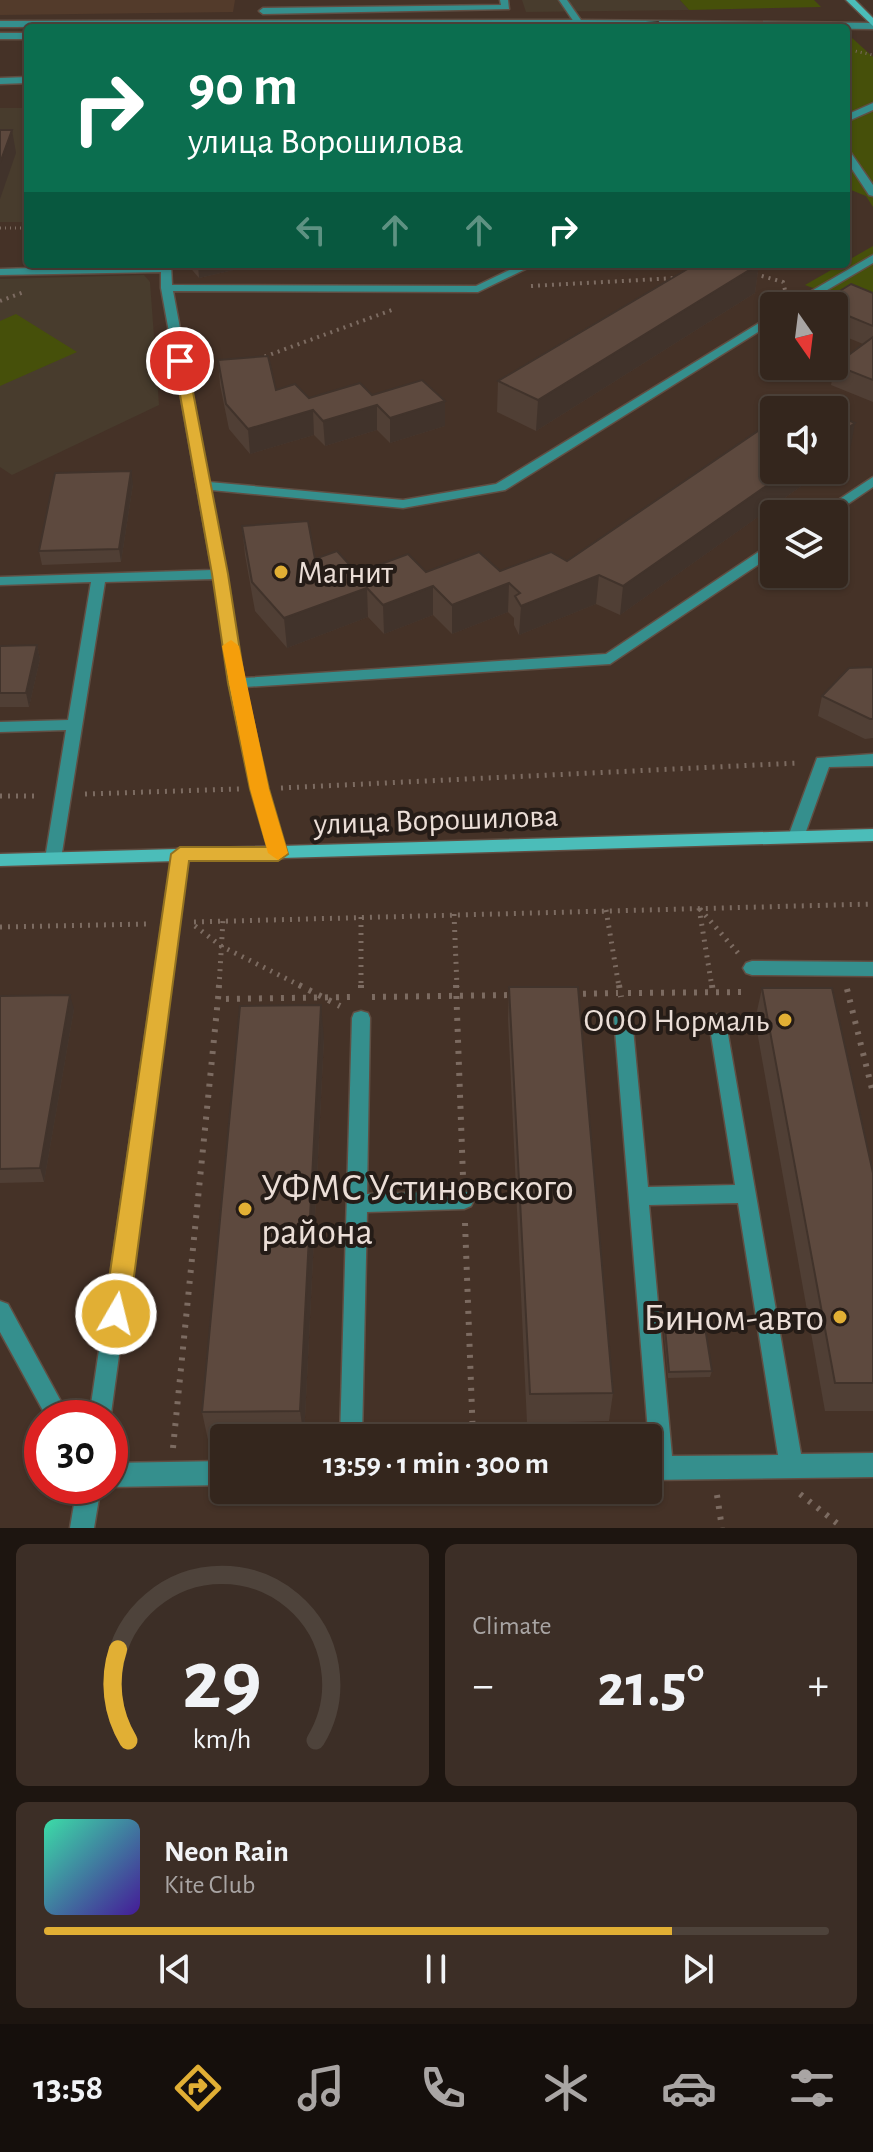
<!DOCTYPE html>
<meta charset="utf-8">
<style>
body{margin:0;font-family:"Alegreya Sans",sans-serif;background:#3c2e26;color:#f1f3f6;height:100vh;display:flex;flex-direction:column;font-size:30px;white-space:nowrap}
*{box-sizing:border-box;margin:0}
p{font-size:26px;color:#a9a5a4}
.icon{flex:none;width:44px;height:44px;fill:none;stroke:currentColor;stroke-width:2;stroke-linecap:round;stroke-linejoin:round}
.map{position:relative;height:1528px;overflow:hidden}
.sheet{display:flex;flex-direction:column;gap:16px;padding:16px;background:#1d1510;flex:1}
.sheet>*{flex:none}
.top-card{position:absolute;left:24px;top:24px;width:826px;height:244px;border-radius:8px;box-shadow:0 2px 6px #0004,0 0 0 2px #4e433b;background:#0b6e4f;color:#fff;overflow:hidden}
.needle{width:52px;rotate:166deg}
.buttons{position:absolute;left:760px;top:292px;display:grid;gap:16px}
.buttons a{display:grid;place-items:center;width:88px;height:88px;border-radius:8px;background:#34261d;box-shadow:0 2px 6px #0004,0 0 0 2px #4e433b;font-size:40px}
.speed{position:absolute;left:24px;top:1400px;display:flex;gap:16px;font-size:40px;font-weight:700;text-align:center}
.speed>*{display:grid;place-content:center;width:104px;height:104px;border-radius:50%;background:#34261d;box-shadow:0 2px 6px #0004,0 0 0 2px #4e433b;line-height:1}
.speed .limit{border:12px solid #d22;background:#fff;color:#111}
.pin{position:absolute;display:grid;place-items:center;width:68px;height:68px;color:#fff;margin:-34px;border:4px solid #fff;border-radius:50%;box-shadow:0 2px 8px #0007}
.me{position:absolute;width:88px;margin:-44px;rotate:8deg;stroke-linejoin:round;filter:drop-shadow(0 0 6px #0008)}
.turn{display:flex;align-items:center;gap:28px;height:168px;padding:0 32px;font-size:36px}
.turn .icon{width:104px;height:104px;stroke-width:2.5}
.turn b{display:block;font-size:56px;line-height:68px}
.lanes{display:flex;align-items:center;height:76px;padding:0 32px;background:#0003;justify-content:center;gap:40px;direction:ltr}
.lanes .off{opacity:.35}
.big{font-size:60px;font-weight:700;line-height:1.1}
.sheet .card{flex:1;display:flex;flex-direction:column;justify-content:center;gap:12px;min-width:0;padding:0 28px;border-radius:12px;background:#3c2e26}
.sheet .dial{align-items:center;gap:0}
.dial svg{height:208px;overflow:visible;fill:none;stroke:#4e433b;stroke-width:7;stroke-linecap:round;text-anchor:middle}
.dial text{fill:#f1f3f6;stroke:none}
.song{display:flex;align-items:center;gap:24px}
.cover{width:96px;height:96px;border-radius:12px;background:linear-gradient(135deg,hsl(160 70% 55%),hsl(260 70% 35%))}
.played{height:8px;border-radius:4px;background:linear-gradient(90deg,#e1af34 80%,#4e433b 80%)}
.keys{display:flex;justify-content:space-around;direction:ltr}
.heat{display:flex;justify-content:space-between;align-items:center;font-size:44px;direction:ltr}
.sheet .tiles{flex:1;display:grid;gap:16px;grid-template-columns:1fr 1fr}
.card:last-child{grid-column:span 2}
.trip{position:absolute;left:210px;top:1424px;width:452px;height:80px;border-radius:8px;background:#34261d;box-shadow:0 2px 6px #0004,0 0 0 2px #4e433b;font-weight:700;line-height:80px;text-align:center}
.tab-bar{display:flex;height:128px;justify-content:space-around;align-items:center;background:#150f0c;color:#a9a5a4}
.tab-bar .icon{width:56px;height:56px}
.tab-bar .on{color:#e1af34}
.tab-bar b{font-size:36px;color:#f1f3f6}
.map>svg:first-child{display:block}
.built{fill:#533b2b}
.education{fill:#483c2d}
.green{fill:#46500a}
.lines{fill:none;stroke-linecap:round;stroke-linejoin:round}
.lane-casing{stroke:#604e43;stroke-width:3}
.street-casing{stroke:#604e43;stroke-width:3}
.secondary-casing{stroke:#604e43;stroke-width:3}
.path-far3{stroke:#7c6b61;stroke-width:3;stroke-dasharray:1 4;stroke-linecap:butt}
.path-far2{stroke:#7c6b61;stroke-width:4;stroke-dasharray:2 5;stroke-linecap:butt}
.path-far1{stroke:#7c6b61;stroke-width:5;stroke-dasharray:2 6;stroke-linecap:butt}
.path{stroke:#7c6b61;stroke-width:6;stroke-dasharray:3 8;stroke-linecap:butt}
.lane{fill:#358f8d;fill-rule:evenodd}
.street{fill:#358f8d;fill-rule:evenodd}
.secondary{fill:#4bbdb9;fill-rule:evenodd}
.wall{fill:#503f35}
.shaded-wall{fill:#41332b}
.building{fill:#5d493e;stroke:#41332b;stroke-width:2}
.route{fill:#e1af34;stroke:#927222;stroke-width:2}
.slow{fill:#f59e0b}
.poi-dot{fill:#e1af34;stroke:#251c17;stroke-width:3}
.labels{text-anchor:middle;stroke-width:8;stroke-linejoin:round;paint-order:stroke}
.poi-label{font-size:32px;fill:#ebded7;stroke:#251c17;text-anchor:start}
.street-label{font-size:32px;fill:#ebded7;stroke:#251c17}
.near-poi-label{font-size:38px;fill:#ebded7;stroke:#251c17;text-anchor:start}
</style>
<div class="map">
<svg width="873" height="1528" viewBox="0 0 873 1528">
<rect width="100%" height="100%" fill="#453227"/>
<polygon class="built" points="0,0 235,0 233,12 0,15"/>
<g class="education">
<polygon points="522,0 680,0 689,10 526,12"/>
<rect x="0" y="108" width="28" height="114"/>
<polygon points="144,275 150,282 159,405 12,475 0,467 0,279"/>
</g>
<g class="green">
<polygon points="680,0 814,0 821,7 689,10"/>
<polygon points="846,37 851,37 873,57 873,207 866,196 846,188"/>
<polygon points="873,246 873,311 805,285"/>
<polygon points="16,314 77,352 0,386 0,321"/>
</g>
<g class="lines">
<defs>
<g id="lane">
<polygon points="500,0 508,0 509,9 263,14 259,11 263,8 501,5"/>
<polygon points="559,0 567,0 583,23 582,25 576,25"/>
<polygon points="28,77 28,83 0,84 0,78"/>
<polygon points="873,103 873,110 846,122 846,115"/>
<polygon points="846,149 849,150 873,185 873,196 869,195 846,160"/>
<polygon points="873,255 873,263 800,306 786,306"/>
<path d="M161,264H171L172,285L476,286L522,264H536L478,292L173,291L209,482L403,500L496,484L774,314V322L505,490L403,508L211,490L243,678L606,654L769,545L774,544V554L610,664L245,687L267,789L286,854L284,858H272L270,854C243,763 227,672 214,579L105,582L61,859L59,863H47L45,859L66,730L0,732V722L68,720L91,582L0,585V577L212,570L161,288V272L0,275V269Z"/>
<polygon points="873,477 873,487 833,514 817,514"/>
<polygon points="873,754 873,766 829,767 804,837 802,841 790,841 788,837 817,758"/>
<polygon points="752,961 873,962 873,976 752,975 746,973 743,968 746,963"/>
<polygon points="361,1011 368,1013 370,1018 367,1194 464,1191 471,1194 474,1200 471,1206 464,1209 367,1212 362,1438 340,1438 352,1018 354,1013"/>
<path d="M623,1011L630,1013L632,1018L648,1187L735,1185L709,1022L711,1017L718,1014L725,1017L801,1454L873,1453V1477L648,1480L650,1456L614,1018L616,1013ZM738,1203L778,1455L672,1456L649,1205Z"/>
<polygon points="0,1301 8,1304 70,1418 47,1418 0,1332"/>
<polygon points="224,1461 224,1485 110,1487 109,1486 110,1463"/>
</g>
<g id="street">
<polygon points="579,20 873,23 873,29 579,26 0,27 0,21"/>
<rect x="0" y="33" width="28" height="6"/>
<polygon points="180,848 186,850 188,854 110,1421 110,1418 89,1418 172,854 174,850"/>
<polygon points="77,1486 101,1486 94,1528 70,1528"/>
</g>
<g id="secondary">
<polygon points="846,0 855,0 873,18 873,26"/>
<polygon points="873,829 873,841 0,866 0,854"/>
</g>
</defs>
<use href="#lane" class="lane-casing"/>
<use href="#street" class="street-casing"/>
<use href="#secondary" class="secondary-casing"/>
<g class="path-far3">
<polyline points="846,49 873,55"/>
<polyline points="0,228 28,228"/>
</g>
<g class="path-far2">
<polyline points="755,274 783,282 785,290"/>
<polyline points="531,286 677,278"/>
<polyline points="0,301 24,292"/>
<polyline points="258,359 392,310"/>
</g>
<g class="path-far1">
<polyline points="281,788 798,763"/>
<polyline points="85,794 239,789"/>
<polyline points="0,796 39,796"/>
<polyline points="699,908 712,987"/>
<polyline points="700,909 738,953"/>
<polyline points="606,910 619,987"/>
<polyline points="454,914 457,987"/>
<polyline points="361,917 361,987"/>
<polyline points="194,922 873,904"/>
<polyline points="195,926 221,946 303,987"/>
<polyline points="0,927 148,924"/>
<polyline points="219,987 223,920"/>
</g>
<g class="path">
<polyline points="219,985 218,999 350,997"/>
<polyline points="299,985 340,1006"/>
<polyline points="361,985 361,996"/>
<polyline points="456,985 463,1177"/>
<polyline points="619,985 621,997"/>
<polyline points="712,985 713,993"/>
<polyline points="847,989 873,1093"/>
<polyline points="628,993 746,992"/>
<polyline points="572,994 618,993"/>
<polyline points="372,997 514,995"/>
<polyline points="465,1223 473,1438"/>
<polyline points="173,1448 218,999"/>
<polyline points="800,1494 843,1528"/>
<polyline points="717,1495 722,1528"/>
</g>
<use href="#lane" class="lane"/>
<use href="#street" class="street"/>
<use href="#secondary" class="secondary"/>
</g>
<g class="wall">
<polygon points="187,264 259,264 199,278"/>
<polygon points="759,264 755,293 536,431 497,412 498,381"/>
<polygon points="873,293 873,402 831,385 835,365 863,344 834,332 834,306 819,306 819,304"/>
<polygon points="218,360 276,390 309,398 372,395 445,426 390,443 377,430 325,446 314,435 250,454 229,429 220,385"/>
<polygon points="774,470 824,470 620,615 596,604 519,635 514,625 514,618 508,612 452,634 433,615 384,634 368,617 287,648 255,611 245,555 242,526 315,559 357,573 500,571 567,561"/>
<polygon points="133,484 121,562 42,565 39,551"/>
<polygon points="37,645 40,659 29,707 0,707 0,646"/>
<polygon points="873,667 873,738 865,739 818,716 822,696"/>
<polygon points="509,987 613,1393 609,1421 527,1423 508,1019"/>
<polygon points="762,988 873,1173 873,1411 825,1411 755,1020"/>
<polygon points="0,996 74,1009 44,1182 0,1183"/>
<polygon points="324,1038 304,1438 224,1438 224,1440 208,1440 202,1412"/>
<polygon points="665,1328 712,1371 710,1377 668,1378 664,1334"/>
</g>
<g class="shaded-wall">
<polygon points="12,130 16,153 0,199 0,163"/>
<polygon points="198,264 259,264 199,278"/>
<polygon points="372,264 393,264 393,265 372,269"/>
<polygon points="759,264 755,293 536,431 538,400"/>
<polygon points="445,401 445,426 390,443 390,418"/>
<polygon points="377,405 377,430 325,446 323,421"/>
<polygon points="313,410 314,435 250,454 248,429"/>
<polygon points="855,423 850,451 834,463 834,438"/>
<polygon points="789,470 824,470 620,615 623,586"/>
<polygon points="131,471 133,484 121,562 119,549"/>
<polygon points="599,575 596,604 519,635 521,606"/>
<polygon points="509,583 508,612 452,634 452,605"/>
<polygon points="433,586 433,615 384,634 383,605"/>
<polygon points="367,588 368,617 287,648 284,618"/>
<polygon points="37,645 40,659 29,707 26,693"/>
<polygon points="70,995 74,1009 44,1182 40,1168"/>
<polygon points="321,1005 324,1038 304,1438 300,1411"/>
</g>
<g class="building">
<polygon points="658,22 663,28 622,28 619,25"/>
<polygon points="0,130 12,130 0,163"/>
<polygon points="696,264 759,264 538,400 498,381"/>
<polygon points="851,284 873,293 873,326 834,310 834,306 824,306 819,304"/>
<polygon points="873,337 873,380 835,365"/>
<polygon points="268,356 276,390 295,384 309,398 360,383 372,395 422,380 445,401 390,418 377,405 323,421 313,410 248,429 226,404 218,360"/>
<polygon points="804,400 826,410 789,410"/>
<polygon points="834,414 855,423 834,438"/>
<polygon points="774,420 774,470 789,470 623,586 599,575 521,606 515,596 520,593 509,583 452,605 433,586 383,605 367,588 284,618 252,582 242,526 308,521 315,559 337,551 357,573 408,554 426,572 479,552 500,571 551,552 567,561"/>
<polygon points="131,471 119,549 39,551 55,473"/>
<polygon points="37,645 26,693 0,693 0,646"/>
<polygon points="873,667 873,719 870,719 822,696 849,668"/>
<polygon points="509,987 578,987 613,1393 530,1394"/>
<polygon points="762,988 832,988 873,1173 873,1383 835,1383"/>
<polygon points="70,995 40,1168 0,1169 0,996"/>
<polygon points="321,1005 300,1411 202,1412 240,1006"/>
<polygon points="705,1327 712,1371 669,1372 665,1328"/>
</g>
<polygon class="route" points="180,357 187,361 228,574 245,683 269,789 288,854 278,861 189,861 129,1314 125,1322 116,1325 108,1322 104,1314 171,854 180,847 267,847 250,789 228,683 212,574 174,361"/>
<polygon class="slow" points="231,640 239,646 269,789 288,853 278,860 268,853 250,789 222,646"/>
<g class="poi-dot">
<circle cx="281" cy="572" r="8"/>
<circle cx="785" cy="1020" r="8"/>
<circle cx="245" cy="1209" r="8"/>
<circle cx="840" cy="1317" r="8"/>
</g>
<g class="labels">
<g class="poi-label">
<text x="297" y="583">Магнит</text>
<text x="769" y="1031" text-anchor="end">ООО Нормаль</text>
</g>
<g class="street-label">
<text transform="translate(436 819) rotate(-2)" y="11">улица Ворошилова</text>
</g>
<g class="near-poi-label">
<text x="261" y="1200">УФМС Устиновского<tspan x="261" dy="44">района</tspan></text>
<text x="824" y="1330" text-anchor="end">Бином-авто</text>
</g>
</g>
</svg>
<div class="buttons">
<a><svg class="needle" viewBox="-14 -14 28 28"><path d="M0-13l5 13h-10z" fill="#e53935"/><path d="M0 13l5-13h-10z" fill="#a9a5a4"/></svg></a>
<a><svg class="icon" aria-label="sound" viewBox="0 0 24 24"><path d="M4 9h4l5-4v14l-5-4H4zM17 9q2 3 0 6"/></svg></a>
<a><svg class="icon" aria-label="layers" viewBox="0 0 24 24"><path d="M12 4l9 5-9 5-9-5zM3 14l9 5 9-5"/></svg></a>
</div>
<div class="speed"><div class="limit">30</div></div>
<div class="pin" style="left:180px;top:361px;background:#d93025"><svg class="icon" aria-label="arrive" viewBox="0 0 24 24"><path d="M6 21V4h12l-3 4 3 4H6"/></svg></div>
<svg class="me" style="left:116px;top:1314px" viewBox="-20 -20 40 40"><circle r="17" fill="#e1af34" stroke="#fff" stroke-width="3"/><path d="M0-11L8 9 0 5-8 9z" fill="#fff"/></svg>
<div class="trip">13:59 · 1 min · 300 m</div>
<div class="top-card">
<div class="turn"><svg class="icon" aria-label="right" viewBox="0 0 24 24"><path d="M7 20v-9h11M14 6l5 5-5 5"/></svg><div><b>90 m</b>улица Ворошилова</div></div>
<div class="lanes"><svg class="icon off" aria-label="left" viewBox="0 0 24 24"><path d="M17 20v-9H6M10 6l-5 5 5 5"/></svg><svg class="icon off" aria-label="ahead" viewBox="0 0 24 24"><path d="M12 20V5M6 11l6-6 6 6"/></svg><svg class="icon off" aria-label="ahead" viewBox="0 0 24 24"><path d="M12 20V5M6 11l6-6 6 6"/></svg><svg class="icon" aria-label="right" viewBox="0 0 24 24"><path d="M7 20v-9h11M14 6l5 5-5 5"/></svg></div>
</div>
</div>
<section class="sheet">
<div class="tiles">
<div class="card dial"><svg viewBox="0 0 100 80">
<path d="M14 69A42 42 0 1 1 86 69"/>
<path d="M14 69A42 42 0 0 1 10 34" stroke="#e1af34"/>
<text x="50" y="56" font-size="32" font-weight="700">29</text>
<text x="50" y="72" font-size="11">km/h</text>
</svg></div>
<div class="card"><p>Climate</p>
<div class="heat"><a>−</a><b class="big">21.5°</b><a>+</a></div>
</div>
<div class="card">
<div class="song"><i class="cover"></i><div><b>Neon Rain</b><p>Kite Club</p></div></div>
<div class="played"></div>
<div class="keys"><svg class="icon" aria-label="previous" viewBox="0 0 24 24"><path d="M18 5L8 12l10 7zM5 5v14"/></svg><svg class="icon" aria-label="pause" viewBox="0 0 24 24"><path d="M8 5v14M16 5v14"/></svg><svg class="icon" aria-label="next" viewBox="0 0 24 24"><path d="M6 5l10 7-10 7zM19 5v14"/></svg></div>
</div>
</div>
</section>
<nav class="tab-bar">
<b>13:58</b>
<svg class="icon on" aria-label="directions" viewBox="0 0 24 24"><path d="M12 3l9 9-9 9-9-9zM9 14v-3h6M13 9l2 2-2 2"/></svg>
<svg class="icon" aria-label="music" viewBox="0 0 24 24"><path d="M9 18V5l10-2v13"/><circle cx="6" cy="18" r="3"/><circle cx="16" cy="16" r="3"/></svg>
<svg class="icon" aria-label="phone" viewBox="0 0 24 24"><path d="M5 4h4l2 5-3 2q2 4 5 5l2-3 5 2v4C11 20 4 13 5 4z"/></svg>
<svg class="icon" aria-label="climate" viewBox="0 0 24 24"><path d="M12 3v18M4 7l16 10M4 17L20 7"/></svg>
<svg class="icon" aria-label="car" viewBox="0 0 24 24"><path d="M5 17H2v-5l4-1 3-4h7l3 4 3 1v5h-3M9 17h6M6 11h13"/><circle cx="7" cy="17" r="2"/><circle cx="17" cy="17" r="2"/></svg>
<svg class="icon" aria-label="filters" viewBox="0 0 24 24"><path d="M4 7h16M4 17h16"/><circle cx="9" cy="7" r="2"/><circle cx="15" cy="17" r="2"/></svg>
</nav>
